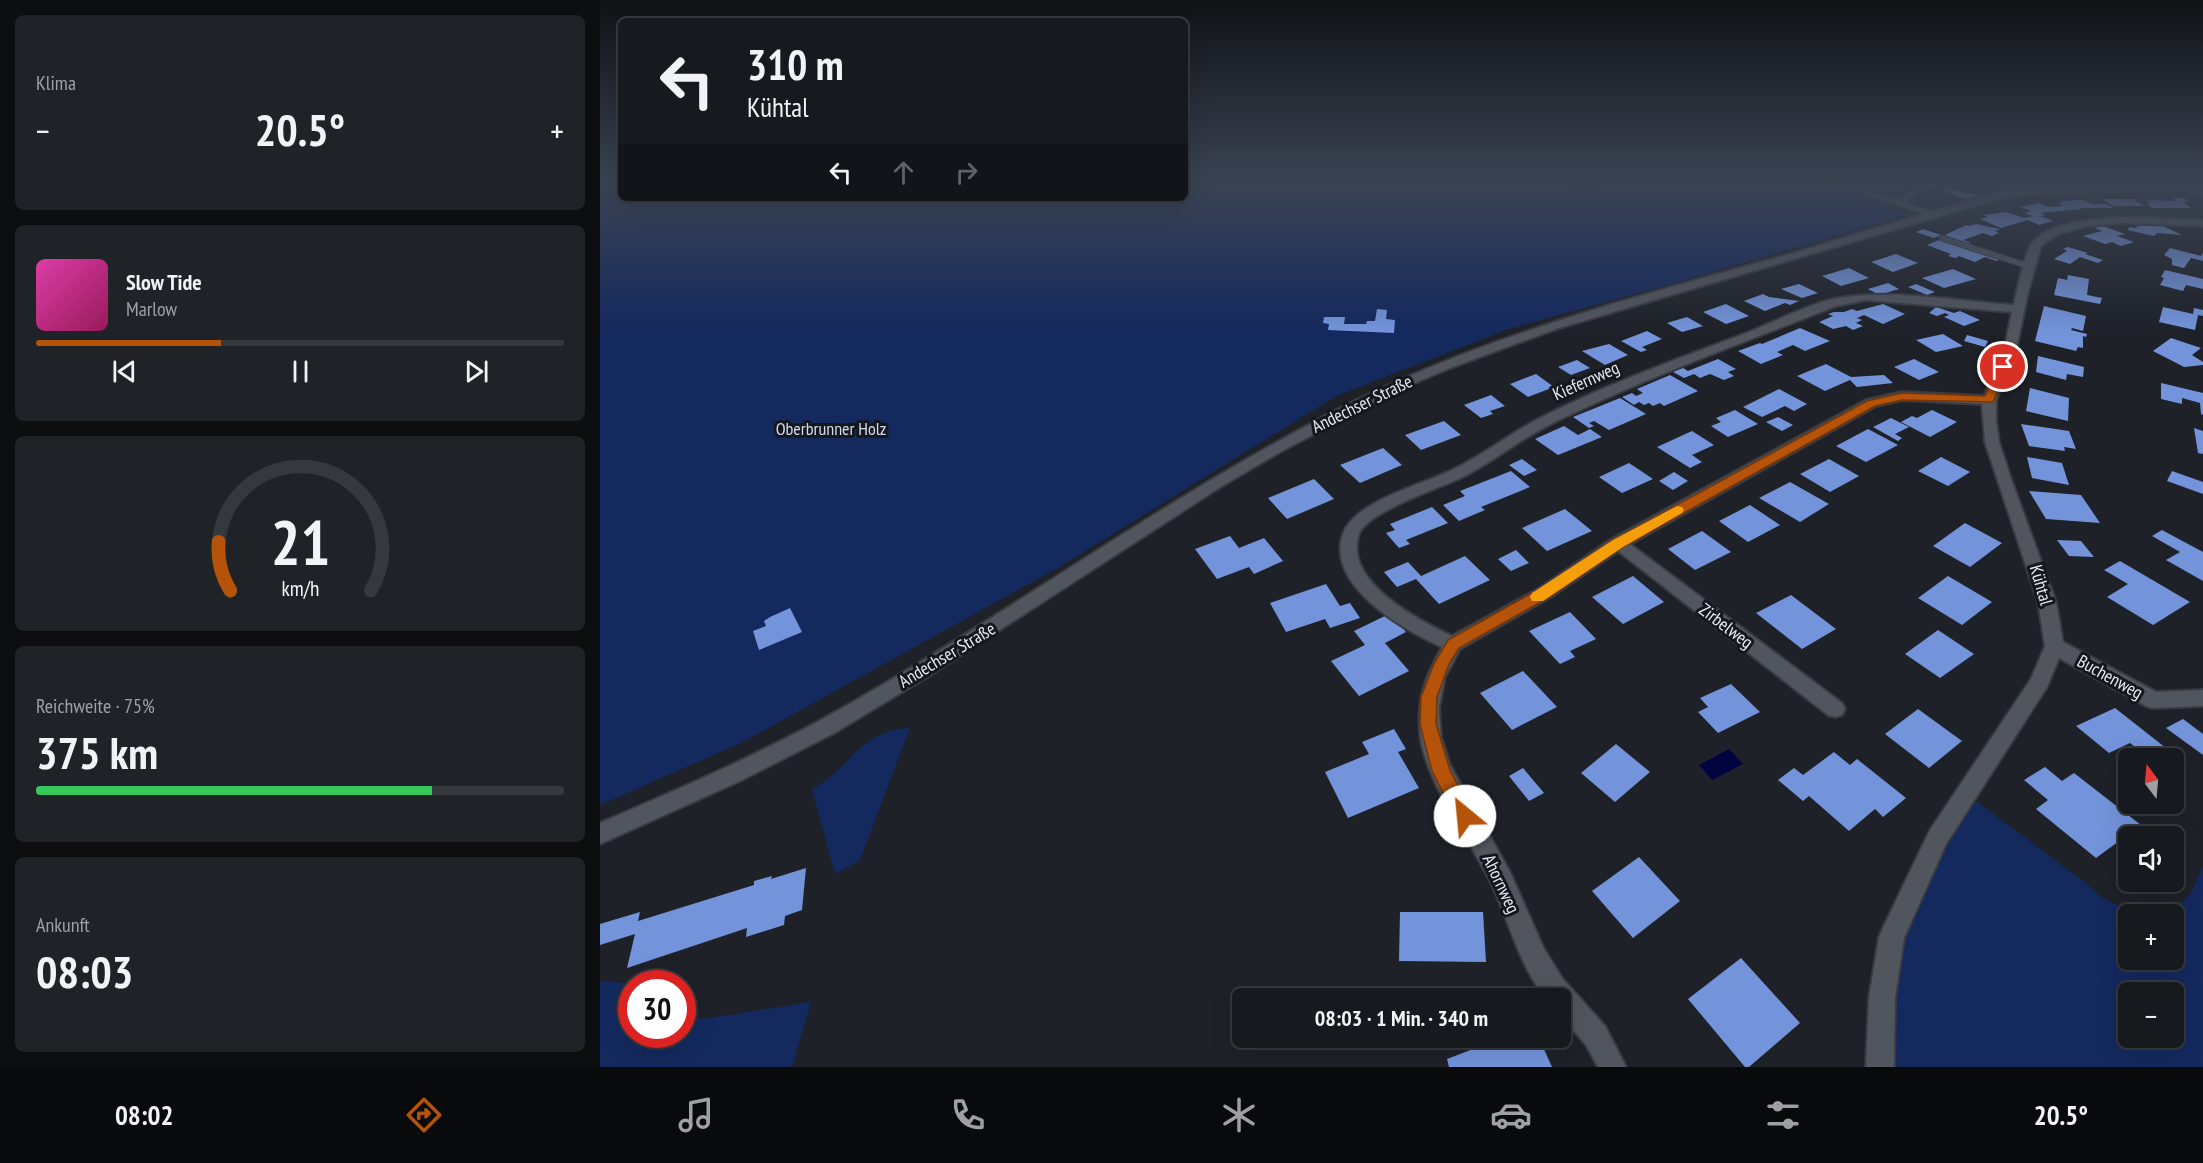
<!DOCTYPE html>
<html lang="de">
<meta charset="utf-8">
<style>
body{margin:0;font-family:"PT Sans Narrow",sans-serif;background:#1f2227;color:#f1f3f6;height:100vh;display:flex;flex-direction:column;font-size:22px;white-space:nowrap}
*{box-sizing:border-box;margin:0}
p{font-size:20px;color:#9ea0a4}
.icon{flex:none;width:33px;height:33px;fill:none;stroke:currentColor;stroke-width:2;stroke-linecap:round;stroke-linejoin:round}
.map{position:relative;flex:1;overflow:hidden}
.details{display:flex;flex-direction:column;gap:15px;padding:15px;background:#0c0e10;width:600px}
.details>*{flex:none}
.guide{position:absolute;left:18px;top:18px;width:570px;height:183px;border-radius:9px;box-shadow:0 6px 24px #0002,0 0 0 2px #35383c;background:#16191e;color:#f1f3f6;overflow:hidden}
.needle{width:39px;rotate:344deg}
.buttons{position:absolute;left:1518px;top:748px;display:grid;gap:12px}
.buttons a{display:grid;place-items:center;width:66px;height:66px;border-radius:9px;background:#16191e;box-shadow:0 6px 24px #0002,0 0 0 2px #35383c;font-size:30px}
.speed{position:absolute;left:18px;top:970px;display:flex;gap:12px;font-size:30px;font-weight:700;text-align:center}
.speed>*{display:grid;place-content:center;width:78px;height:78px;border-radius:50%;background:#16191e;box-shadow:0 6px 24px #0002,0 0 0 2px #35383c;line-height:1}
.speed .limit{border:9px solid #d22;background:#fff;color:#111}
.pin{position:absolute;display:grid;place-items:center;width:51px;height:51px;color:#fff;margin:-26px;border:3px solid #fff;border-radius:50%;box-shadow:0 2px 6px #0007}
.me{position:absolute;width:66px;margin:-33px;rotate:332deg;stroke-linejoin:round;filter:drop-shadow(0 0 4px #0008)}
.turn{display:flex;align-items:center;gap:21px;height:126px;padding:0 30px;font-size:27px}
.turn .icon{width:78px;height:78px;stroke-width:2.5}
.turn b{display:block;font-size:42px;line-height:51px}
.lanes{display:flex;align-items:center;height:57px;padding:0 30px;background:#0003;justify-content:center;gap:30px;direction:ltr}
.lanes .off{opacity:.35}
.big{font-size:45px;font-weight:600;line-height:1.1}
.details .tile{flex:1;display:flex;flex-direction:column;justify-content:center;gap:9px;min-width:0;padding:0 21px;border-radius:9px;background:#1f2227}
.details .dial{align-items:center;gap:0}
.dial svg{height:156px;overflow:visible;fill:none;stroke:#35383c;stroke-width:7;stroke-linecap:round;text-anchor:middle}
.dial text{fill:#f1f3f6;stroke:none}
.song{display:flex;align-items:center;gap:18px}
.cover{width:72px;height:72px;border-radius:9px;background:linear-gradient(135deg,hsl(320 70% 55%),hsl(330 70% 35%))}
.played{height:6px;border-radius:3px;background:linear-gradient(90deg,#b45309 35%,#35383c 35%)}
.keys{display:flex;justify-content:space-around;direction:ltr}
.heat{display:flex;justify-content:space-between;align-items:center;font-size:33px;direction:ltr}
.charge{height:9px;border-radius:4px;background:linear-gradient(90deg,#34c759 75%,#35383c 0)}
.trip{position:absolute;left:632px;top:988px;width:339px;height:60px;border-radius:9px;background:#16191e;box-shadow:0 6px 24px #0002,0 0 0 2px #35383c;font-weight:600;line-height:60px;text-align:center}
.tabs{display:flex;height:96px;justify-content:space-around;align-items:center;background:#090a0c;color:#9ea0a4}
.tabs .icon{width:42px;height:42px}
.tabs .selected{color:#b45309}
.tabs b{font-size:27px;color:#f1f3f6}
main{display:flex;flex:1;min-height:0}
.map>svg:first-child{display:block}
.green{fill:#14295e;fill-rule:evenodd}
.water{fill:#000340}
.building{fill:#7394db}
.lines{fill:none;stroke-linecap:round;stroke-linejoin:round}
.service-casing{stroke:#393b41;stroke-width:7}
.minor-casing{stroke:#393b41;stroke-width:4}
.tertiary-casing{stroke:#393b41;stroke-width:4}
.service{stroke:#51555d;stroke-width:5}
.minor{fill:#51555d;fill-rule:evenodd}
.tertiary{fill:#51555d;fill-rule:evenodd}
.route{fill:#b45309;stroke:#753606;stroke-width:1.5}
.slow{fill:#f59e0b}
.labels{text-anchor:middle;stroke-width:6;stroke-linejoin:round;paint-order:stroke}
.street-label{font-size:18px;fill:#e7eaee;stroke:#14181e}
.park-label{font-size:18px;fill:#d3ddf0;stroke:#14181e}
</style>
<main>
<section class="details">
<div class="tile"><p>Klima</p>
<div class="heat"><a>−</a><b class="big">20.5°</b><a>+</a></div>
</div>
<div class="tile">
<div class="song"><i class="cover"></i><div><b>Slow Tide</b><p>Marlow</p></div></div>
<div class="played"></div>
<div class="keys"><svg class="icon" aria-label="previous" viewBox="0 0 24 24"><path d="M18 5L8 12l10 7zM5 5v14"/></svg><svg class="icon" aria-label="pause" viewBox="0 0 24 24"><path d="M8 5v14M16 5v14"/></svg><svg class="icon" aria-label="next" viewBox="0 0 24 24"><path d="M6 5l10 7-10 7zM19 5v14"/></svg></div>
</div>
<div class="tile dial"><svg viewBox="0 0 100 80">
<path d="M14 69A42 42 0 1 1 86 69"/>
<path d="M14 69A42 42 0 0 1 8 44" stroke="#b45309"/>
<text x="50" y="56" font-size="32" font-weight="700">21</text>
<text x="50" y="72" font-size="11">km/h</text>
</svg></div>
<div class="tile"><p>Reichweite · 75%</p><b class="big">375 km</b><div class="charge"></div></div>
<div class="tile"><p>Ankunft</p><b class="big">08:03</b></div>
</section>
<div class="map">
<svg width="1603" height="1067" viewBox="0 0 1603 1067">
<rect width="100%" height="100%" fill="#1e2128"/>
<g class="green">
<path d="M0,182H21V198H585V182H952C972,188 993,192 1012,182H1328C1313,186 1298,190 1287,201L1288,207L1306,215L1082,281L911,328L736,396L456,569L141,743L0,805Z"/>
<path d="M310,728L260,860L235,874L212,789C252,769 258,730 310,728Z"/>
<path d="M1372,798L1486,883L1500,896L1537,915H1528V960H1574V915H1561L1581,904L1591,893L1603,866V1067H1290V1002L1301,938L1325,884ZM1528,993H1574V1038H1528Z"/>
<polygon points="0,981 38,984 32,984 32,1035 82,1035 83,987 91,991 87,1006 91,1015 103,1019 211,1002 192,1067 0,1067"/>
</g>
<polygon class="water" points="1129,749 1143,764 1112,780 1099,765"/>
<g class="building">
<polygon points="1351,188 1361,192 1380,195 1366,199 1341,190"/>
<polygon points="1572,198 1584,198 1589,202 1583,202 1591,208 1552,208 1546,203 1551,204 1546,200 1577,201"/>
<polygon points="1502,199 1533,199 1544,206 1512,206"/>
<polygon points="1484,200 1492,204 1506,204 1514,208 1480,208 1482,209 1440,213 1445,215 1440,216 1453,221 1439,225 1428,220 1401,228 1380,219 1388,217 1383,215 1407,212 1424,218 1433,216 1424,213 1431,211 1420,207 1439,203 1449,207 1463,206 1458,203 1464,203 1460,201"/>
<polygon points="1376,224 1400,229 1395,231 1399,233 1392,236 1383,233 1363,240 1371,243 1368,244 1345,235 1366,225 1370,226"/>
<polygon points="1503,226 1525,234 1517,236 1534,242 1521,246 1512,242 1505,244 1483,236 1502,231 1494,228"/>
<polygon points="1538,226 1563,226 1582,235 1557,233 1554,236 1527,230 1530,227 1536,228"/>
<polygon points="1323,229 1341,235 1334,238 1316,232"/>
<polygon points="1339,240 1374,252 1377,251 1401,259 1397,261 1385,257 1375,262 1359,256 1356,258 1348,256 1351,254 1327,245"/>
<polygon points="1468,247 1488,253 1485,254 1503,260 1498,263 1480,257 1470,264 1454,259 1467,251 1463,249"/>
<polygon points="1570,248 1601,256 1603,253 1603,261 1591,258 1584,268 1572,265 1572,259 1564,255"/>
<polygon points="1296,254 1318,263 1293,272 1271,262"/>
<polygon points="1249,268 1269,278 1241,286 1222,276"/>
<polygon points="1353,269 1376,279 1344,288 1322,278"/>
<polygon points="1565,270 1603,279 1603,289 1586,285 1583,291 1560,285 1564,278 1561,277"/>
<polygon points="1468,275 1489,279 1487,295 1502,298 1500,304 1454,295 1458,278 1467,280"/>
<polygon points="1288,283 1299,289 1279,295 1268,289"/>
<polygon points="1199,284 1218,293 1202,298 1181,289"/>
<polygon points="1316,284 1335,292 1327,295 1308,287"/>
<polygon points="1163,294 1169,297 1199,301 1190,305 1185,303 1165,311 1144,301"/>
<polygon points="1126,304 1149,316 1126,324 1103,312"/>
<polygon points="1283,304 1305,314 1283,324 1264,315 1257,318 1262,320 1256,323 1263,326 1253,330 1246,326 1233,329 1219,322 1233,316 1228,314 1234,312 1244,312 1252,309 1257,311"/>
<polygon points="1444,306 1486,316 1483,331 1472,328 1471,330 1487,334 1486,337 1483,336 1483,348 1478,347 1476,351 1435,341"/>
<polygon points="1336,307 1354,313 1360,311 1380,320 1364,326 1344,317 1349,315 1345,313 1337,316 1329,313"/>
<polygon points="1563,307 1593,314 1594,308 1603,310 1603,316 1598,315 1595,330 1559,322"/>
<polygon points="777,309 787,310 786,319 795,320 794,333 728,330 729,324 723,323 724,317 745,317 744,324 766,324 767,321 775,321"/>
<polygon points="1087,317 1103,326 1082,332 1067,323"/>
<polygon points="1200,328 1230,341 1205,351 1193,345 1177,352 1183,355 1161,364 1138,351 1160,343 1162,344"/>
<polygon points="1047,331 1062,339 1042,347 1047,350 1041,352 1021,341"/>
<polygon points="1343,334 1363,346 1336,352 1316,340"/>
<polygon points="1367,335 1388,341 1385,347 1364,341"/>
<polygon points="1571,338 1601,348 1592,355 1603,362 1603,365 1584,367 1553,351"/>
<polygon points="1009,344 1028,355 1005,365 982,351"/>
<polygon points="1438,356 1484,367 1483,377 1467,374 1466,380 1436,372"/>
<polygon points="1118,359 1136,369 1128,372 1134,376 1124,380 1110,374 1100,378 1094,374 1084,378 1073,372 1083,368 1088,371"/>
<polygon points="1314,359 1339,372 1319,380 1294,367"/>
<polygon points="977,360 990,368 971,375 958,367"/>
<polygon points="1226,364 1251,377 1284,375 1293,383 1257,387 1250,380 1225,391 1197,376"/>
<polygon points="936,374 954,387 928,397 910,384"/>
<polygon points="1070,375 1098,391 1064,406 1060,403 1053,406 1049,403 1044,405 1039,402 1034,405 1022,397 1032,393 1036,396 1043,393 1037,389"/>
<polygon points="1561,383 1603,393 1603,415 1601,414 1600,403 1582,398 1582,404 1561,399"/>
<polygon points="961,385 974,393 962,398 949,390"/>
<polygon points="1430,388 1469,398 1468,421 1426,411"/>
<polygon points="1179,389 1207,404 1194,411 1185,406 1162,417 1143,407"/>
<polygon points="891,395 905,406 890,411 893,414 881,418 864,405"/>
<polygon points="1020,398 1046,414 1009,430 994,421 989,423 994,426 989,428 973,417"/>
<polygon points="1135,410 1158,424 1128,437 1111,426 1121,422 1116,418"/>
<polygon points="1332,410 1357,422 1330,437 1301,422 1312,416 1317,418"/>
<polygon points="1178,417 1193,425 1182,431 1166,422"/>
<polygon points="1291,418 1309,427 1295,434 1302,438 1298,441 1273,427"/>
<polygon points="844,421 861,435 821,450 805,435"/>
<polygon points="1421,424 1469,431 1476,449 1464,447 1465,451 1429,446"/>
<polygon points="964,426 978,435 990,429 1002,437 958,455 935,439"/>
<polygon points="1594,428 1603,431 1603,454 1598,453"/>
<polygon points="1268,429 1298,445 1266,462 1236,446"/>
<polygon points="1092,431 1114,445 1092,455 1102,462 1090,468 1057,447"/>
<polygon points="783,448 802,465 760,483 740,465"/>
<polygon points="1341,457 1370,472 1348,486 1318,471"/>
<polygon points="1427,457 1462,463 1469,485 1432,478"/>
<polygon points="922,459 937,470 924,476 909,465"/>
<polygon points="1229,459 1259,476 1230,492 1200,474"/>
<polygon points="1029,463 1053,479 1022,493 999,477"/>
<polygon points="911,471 930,487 881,507 885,510 859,521 843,505 865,496 860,491"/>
<polygon points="1572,471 1603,482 1603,494 1567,481"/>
<polygon points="1074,472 1088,481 1073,490 1059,481"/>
<polygon points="714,479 734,499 687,519 668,498"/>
<polygon points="1190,482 1229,504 1200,522 1159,498"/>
<polygon points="1429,491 1481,495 1500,523 1446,519"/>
<polygon points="1150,505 1180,525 1148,542 1119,521"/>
<polygon points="832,507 848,523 806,540 810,544 799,548 786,533 795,530 790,524"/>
<polygon points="965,509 992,531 947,551 922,528"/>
<polygon points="1365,523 1402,543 1370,567 1333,546"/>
<polygon points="1562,530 1603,552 1603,581 1566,560 1580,552 1552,536"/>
<polygon points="1102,531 1131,552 1095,570 1068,549"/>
<polygon points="630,536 639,548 664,538 683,561 654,574 649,567 617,579 595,549"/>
<polygon points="1457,540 1481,541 1494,557 1469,556"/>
<polygon points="916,550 929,563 911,571 898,559"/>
<polygon points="865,556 890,580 839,604 816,579 797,587 784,572 808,562 821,576"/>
<polygon points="1520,561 1590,602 1553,625 1507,597 1528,584 1504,570"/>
<polygon points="1033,576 1064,602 1023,624 992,597"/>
<polygon points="1348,576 1392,602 1362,625 1318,598"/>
<polygon points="726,584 740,606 750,603 760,618 730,628 725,619 686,632 670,603"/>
<polygon points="1191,595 1236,629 1202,649 1156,613"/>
<polygon points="190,608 202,632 159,650 153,631 166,626 164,621 170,617"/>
<polygon points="970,612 996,639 970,651 975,657 960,664 929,631"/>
<polygon points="789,614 806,632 785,643 809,671 759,696 731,661 765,645 754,631"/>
<polygon points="1338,630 1374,654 1340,678 1305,654"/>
<polygon points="923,671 957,707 912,730 880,693"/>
<polygon points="1131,684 1160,712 1118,733 1098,712 1108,707 1100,698"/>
<polygon points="1515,708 1571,752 1557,759 1550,759 1530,743 1509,753 1476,726"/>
<polygon points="1318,709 1362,741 1329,768 1285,734"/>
<polygon points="1583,719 1603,734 1603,755 1566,728"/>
<polygon points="794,729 806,749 798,752 819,788 748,818 725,772 769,754 762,742"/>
<polygon points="1016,744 1050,772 1015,802 981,773"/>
<polygon points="1234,752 1250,765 1257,759 1306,798 1283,817 1275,809 1249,831 1209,796 1203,801 1178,780 1194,768 1203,775"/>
<polygon points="1445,767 1462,781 1474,773 1541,825 1496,858 1436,809 1448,800 1424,780"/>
<polygon points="923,768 944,793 929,801 909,776"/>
<polygon points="1039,857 1080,901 1033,938 992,891"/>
<polygon points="206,868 202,910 185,916 184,925 146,937 147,928 27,968 35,934 0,945 0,924 40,912 38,921 154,885 154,881 172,876 171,879"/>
<polygon points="800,912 883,912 886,962 799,961"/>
<polygon points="1141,958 1200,1023 1149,1067 1145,1067 1088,999"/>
<polygon points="902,1038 939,1038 952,1067 849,1067 847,1059"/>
</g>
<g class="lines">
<defs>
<g id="service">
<polyline points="1107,182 1138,189 1217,182"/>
<polyline points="1230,182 1252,187 1331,214"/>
<polyline points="1299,203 1321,188 1337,184"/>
<polyline points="1342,238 1431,267"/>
</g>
<g id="minor">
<polygon points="1587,184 1593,184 1603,190 1603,197 1587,188"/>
<path d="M1520,217L1603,220V226L1520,223L1488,226L1458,234L1441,246L1428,292L1416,351L1396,400V421L1399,442L1411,479L1456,602L1463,642L1556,692L1603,690V706L1553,708L1546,706L1459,658L1447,687L1346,844L1304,938L1295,998L1294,1067H1266L1269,998L1279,937L1283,928L1330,830L1431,679L1445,646L1438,602L1385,442L1382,404L1302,400L1276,406L1030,544L1242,703L1245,709L1242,715L1235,717L1228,715L1018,551L952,596L860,649L845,677L839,708L841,737L850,765L910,872L943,947L962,978L1005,1026L1026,1067H998L986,1045L960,1015V999H946C920,966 910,925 893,887C872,842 825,783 820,734C817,698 825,678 842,647C804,630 725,586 743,534C754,501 825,484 854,469C885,454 912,432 944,416C1010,383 1080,358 1149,332C1176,321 1205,306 1233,299C1288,288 1357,301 1414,305C1416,293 1426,250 1432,243C1452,220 1493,220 1520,217ZM1266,300L1412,312L1404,351L1384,396L1302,392L1266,400L1012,539L940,588L852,636C818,620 743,582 759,534C767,512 839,488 861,478C895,461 924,436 959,420C1049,376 1143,343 1236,306Z"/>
</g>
<path id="tertiary" d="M1603,183V189L1452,192L1405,197L959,328L850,368L796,391L682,451L622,486L327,677L236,732L140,781L0,844V823C86,786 172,749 253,702C415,609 566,498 733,412C872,340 1023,300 1173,259C1251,237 1327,211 1405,191L1452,186Z"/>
</defs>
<use href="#service" class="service-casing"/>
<use href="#minor" class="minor-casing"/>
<use href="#tertiary" class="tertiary-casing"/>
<use href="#service" class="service"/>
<use href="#minor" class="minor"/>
<use href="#tertiary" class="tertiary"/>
</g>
<linearGradient id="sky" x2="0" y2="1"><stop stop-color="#101216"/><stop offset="0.55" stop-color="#3b4353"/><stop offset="1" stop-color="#3b4353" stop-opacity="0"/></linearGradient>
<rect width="1603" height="332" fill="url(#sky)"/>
<polygon class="route" points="1403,364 1408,367 1393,402 1302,400 1275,406 1023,547 951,596 859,648 849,664 837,697 836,724 850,770 874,816 872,822 865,824 858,822 832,771 820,724 821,697 834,664 848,640 941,588 1013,540 1267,401 1302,393 1385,396 1397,367"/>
<polygon class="slow" points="1077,506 1082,507 1084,510 1082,513 1023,547 943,601 932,601 930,597 932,593 1013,540"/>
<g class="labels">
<g class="street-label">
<text transform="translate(986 381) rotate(-24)" y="6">Kiefernweg</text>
<text transform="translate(762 404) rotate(-26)" y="6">Andechser Straße</text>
<text transform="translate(1441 585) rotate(74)" y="6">Kühtal</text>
<text transform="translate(1126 626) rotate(37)" y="6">Zirbelweg</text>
<text transform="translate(347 655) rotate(-31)" y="6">Andechser Straße</text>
<text transform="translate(1510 677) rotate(29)" y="6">Buchenweg</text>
<text transform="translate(901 884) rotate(65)" y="6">Ahornweg</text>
</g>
<g class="park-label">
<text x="231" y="435">Oberbrunner Holz</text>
</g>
</g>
</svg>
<div class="buttons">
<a><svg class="needle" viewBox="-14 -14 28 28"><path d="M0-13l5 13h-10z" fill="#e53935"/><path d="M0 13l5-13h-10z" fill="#9ea0a4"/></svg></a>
<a><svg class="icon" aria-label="sound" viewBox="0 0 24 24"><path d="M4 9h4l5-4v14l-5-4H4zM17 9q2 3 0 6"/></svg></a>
<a>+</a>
<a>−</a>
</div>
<div class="speed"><div class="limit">30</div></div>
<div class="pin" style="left:1403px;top:367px;background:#d93025"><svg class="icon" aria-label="arrive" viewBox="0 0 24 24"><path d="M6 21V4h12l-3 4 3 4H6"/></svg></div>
<svg class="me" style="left:865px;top:816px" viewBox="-20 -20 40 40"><circle r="19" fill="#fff"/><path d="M0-13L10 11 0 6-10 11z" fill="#b45309"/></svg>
<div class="trip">08:03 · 1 Min. · 340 m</div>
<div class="guide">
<div class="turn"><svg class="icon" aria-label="left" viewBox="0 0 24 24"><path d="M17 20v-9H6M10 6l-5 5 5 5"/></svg><div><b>310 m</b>Kühtal</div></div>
<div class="lanes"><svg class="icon" aria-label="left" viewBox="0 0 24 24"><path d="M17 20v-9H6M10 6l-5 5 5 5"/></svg><svg class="icon off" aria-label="ahead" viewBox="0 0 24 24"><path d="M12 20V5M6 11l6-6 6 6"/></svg><svg class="icon off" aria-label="right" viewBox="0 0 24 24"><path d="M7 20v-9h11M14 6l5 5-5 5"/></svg></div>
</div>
</div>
</main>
<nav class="tabs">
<b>08:02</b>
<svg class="icon selected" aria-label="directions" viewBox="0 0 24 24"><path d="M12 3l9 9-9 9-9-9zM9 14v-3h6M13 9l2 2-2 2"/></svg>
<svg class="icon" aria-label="music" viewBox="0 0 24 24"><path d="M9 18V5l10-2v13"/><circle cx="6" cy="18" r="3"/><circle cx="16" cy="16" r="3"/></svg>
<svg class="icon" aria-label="phone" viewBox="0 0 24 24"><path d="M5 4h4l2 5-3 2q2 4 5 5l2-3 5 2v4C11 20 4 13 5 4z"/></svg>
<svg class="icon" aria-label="climate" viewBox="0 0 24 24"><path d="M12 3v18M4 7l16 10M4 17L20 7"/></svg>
<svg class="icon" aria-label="car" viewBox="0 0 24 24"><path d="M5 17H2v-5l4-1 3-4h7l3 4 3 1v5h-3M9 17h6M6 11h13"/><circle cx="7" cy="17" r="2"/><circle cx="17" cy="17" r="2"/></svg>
<svg class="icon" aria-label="filters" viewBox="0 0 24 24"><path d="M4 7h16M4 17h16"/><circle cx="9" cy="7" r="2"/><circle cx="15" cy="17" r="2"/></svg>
<b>20.5°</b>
</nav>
